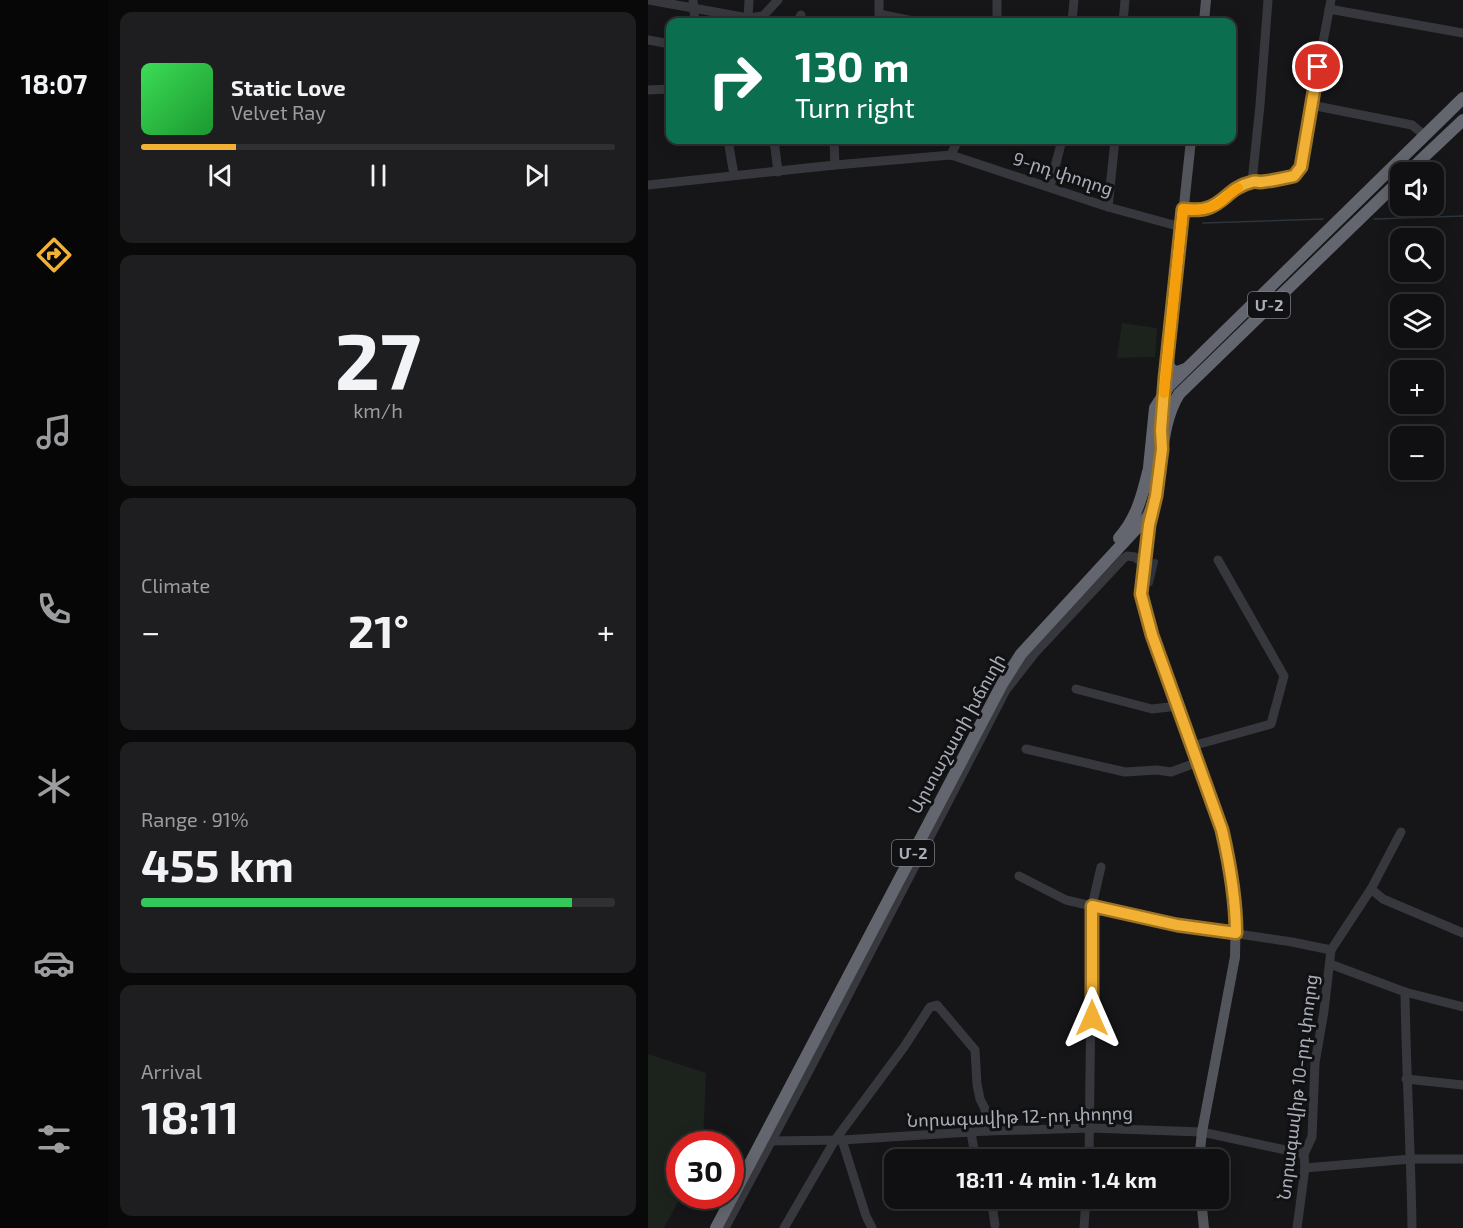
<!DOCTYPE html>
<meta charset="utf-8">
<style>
body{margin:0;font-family:"Exo 2","Noto Sans Armenian",sans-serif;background:#1e1e20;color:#f1f3f6;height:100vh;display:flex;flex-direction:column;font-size:22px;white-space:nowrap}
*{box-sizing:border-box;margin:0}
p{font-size:20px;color:#9c9d9f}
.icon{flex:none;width:33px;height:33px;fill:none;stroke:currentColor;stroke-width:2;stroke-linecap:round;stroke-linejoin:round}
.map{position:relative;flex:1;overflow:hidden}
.drawer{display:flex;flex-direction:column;gap:12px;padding:12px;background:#09090a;width:540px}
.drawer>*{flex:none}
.top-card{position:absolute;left:18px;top:18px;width:570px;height:126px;border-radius:12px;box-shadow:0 3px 15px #0003,0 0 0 2px #303032;background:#0b6e4f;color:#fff;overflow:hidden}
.fabs{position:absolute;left:742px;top:162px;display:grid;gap:12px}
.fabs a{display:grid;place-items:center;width:54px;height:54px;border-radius:12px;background:#101012;box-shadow:0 3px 15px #0003,0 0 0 2px #303032;font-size:30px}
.speed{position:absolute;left:18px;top:1131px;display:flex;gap:12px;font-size:30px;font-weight:700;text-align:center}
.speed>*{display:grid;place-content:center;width:78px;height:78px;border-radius:50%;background:#101012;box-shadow:0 3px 15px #0003,0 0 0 2px #303032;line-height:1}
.speed .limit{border:9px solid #d22;background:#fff;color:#111}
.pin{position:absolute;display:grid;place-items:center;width:51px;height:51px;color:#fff;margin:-26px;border:3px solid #fff;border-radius:50%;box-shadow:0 2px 6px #0007}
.me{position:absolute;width:66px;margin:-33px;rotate:0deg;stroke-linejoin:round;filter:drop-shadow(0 0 4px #0008)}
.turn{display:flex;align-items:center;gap:21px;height:126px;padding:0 30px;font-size:27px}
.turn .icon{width:78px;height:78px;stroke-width:2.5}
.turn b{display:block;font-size:42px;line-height:51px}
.big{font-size:45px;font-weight:700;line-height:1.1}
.drawer .tile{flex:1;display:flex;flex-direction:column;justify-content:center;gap:9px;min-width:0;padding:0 21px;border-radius:12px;background:#1e1e20}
.drawer .dial{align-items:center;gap:0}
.dial b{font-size:78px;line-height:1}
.song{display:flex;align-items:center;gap:18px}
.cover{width:72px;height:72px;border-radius:9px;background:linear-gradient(135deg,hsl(130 70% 55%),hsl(130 70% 35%))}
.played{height:6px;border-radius:3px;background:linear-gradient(90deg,#f2b134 20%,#303032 20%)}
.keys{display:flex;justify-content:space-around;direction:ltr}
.heat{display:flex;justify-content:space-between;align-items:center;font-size:33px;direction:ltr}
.charge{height:9px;border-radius:4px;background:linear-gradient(90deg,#34c759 91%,#303032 0)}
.trip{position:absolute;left:236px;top:1149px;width:345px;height:60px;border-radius:12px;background:#101012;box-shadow:0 3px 15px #0003,0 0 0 2px #303032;font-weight:700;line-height:60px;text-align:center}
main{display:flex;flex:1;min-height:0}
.menu{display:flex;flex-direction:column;width:108px;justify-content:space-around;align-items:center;background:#060607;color:#9c9d9f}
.menu .icon{width:42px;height:42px}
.menu .active{color:#f2b134}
.menu b{font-size:27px;color:#f1f3f6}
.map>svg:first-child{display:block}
.green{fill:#1c231d}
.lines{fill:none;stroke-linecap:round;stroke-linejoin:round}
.stream{stroke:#2c353c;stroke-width:1.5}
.canal{stroke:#2c353c;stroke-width:6}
.minor{stroke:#37383d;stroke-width:9}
.major{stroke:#53555c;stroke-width:10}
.highway{stroke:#63666e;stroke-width:12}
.route-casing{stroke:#9d7322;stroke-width:15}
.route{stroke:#f2b134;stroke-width:10}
.slow{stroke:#f59e0b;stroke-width:10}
.labels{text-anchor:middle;stroke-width:6;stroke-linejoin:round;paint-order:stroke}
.shield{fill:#111113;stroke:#7b7e86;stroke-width:1.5}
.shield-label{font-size:16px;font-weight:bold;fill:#a8adb8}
.street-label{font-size:18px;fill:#a8adb8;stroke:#111113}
</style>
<main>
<nav class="menu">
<b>18:07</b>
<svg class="icon active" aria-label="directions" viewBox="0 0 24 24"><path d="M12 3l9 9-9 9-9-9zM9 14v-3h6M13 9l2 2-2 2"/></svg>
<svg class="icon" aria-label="music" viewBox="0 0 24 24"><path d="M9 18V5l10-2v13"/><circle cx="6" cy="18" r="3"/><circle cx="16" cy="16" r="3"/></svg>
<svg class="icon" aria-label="phone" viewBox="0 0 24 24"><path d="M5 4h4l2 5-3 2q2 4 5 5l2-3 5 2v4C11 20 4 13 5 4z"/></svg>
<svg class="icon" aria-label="climate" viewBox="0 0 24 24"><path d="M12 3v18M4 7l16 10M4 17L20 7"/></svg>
<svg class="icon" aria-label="car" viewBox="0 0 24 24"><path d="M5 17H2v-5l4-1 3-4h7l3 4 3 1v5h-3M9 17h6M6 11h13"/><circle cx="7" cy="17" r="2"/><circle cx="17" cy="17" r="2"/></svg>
<svg class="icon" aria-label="filters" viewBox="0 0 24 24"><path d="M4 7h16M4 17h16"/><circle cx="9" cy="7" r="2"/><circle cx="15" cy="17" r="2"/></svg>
</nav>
<section class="drawer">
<div class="tile">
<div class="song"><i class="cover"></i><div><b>Static Love</b><p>Velvet Ray</p></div></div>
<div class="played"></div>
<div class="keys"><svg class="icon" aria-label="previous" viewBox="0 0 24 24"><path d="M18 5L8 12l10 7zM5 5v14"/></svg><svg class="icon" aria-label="pause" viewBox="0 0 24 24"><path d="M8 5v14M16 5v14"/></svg><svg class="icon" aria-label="next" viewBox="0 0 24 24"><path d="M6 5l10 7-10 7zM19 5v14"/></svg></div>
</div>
<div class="tile dial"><b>27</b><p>km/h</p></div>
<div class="tile"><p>Climate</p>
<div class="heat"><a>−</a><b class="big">21°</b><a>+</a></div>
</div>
<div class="tile"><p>Range · 91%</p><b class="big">455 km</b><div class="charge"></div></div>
<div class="tile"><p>Arrival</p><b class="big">18:11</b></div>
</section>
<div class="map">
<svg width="815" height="1228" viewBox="0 0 815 1228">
<rect width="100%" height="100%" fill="#161618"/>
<g class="green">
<polygon points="474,323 509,328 507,357 469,358"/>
<polygon points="0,1054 58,1073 55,1144 32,1144 33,1196 16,1228 0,1228"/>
</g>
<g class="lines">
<g class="stream">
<polyline points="726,219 815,216"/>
<polyline points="555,223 675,219"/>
</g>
<polyline class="canal" points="502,583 507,562"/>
<g class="minor">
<polyline points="1,0 100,18 115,16 130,0"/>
<polyline points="45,0 47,22"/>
<polyline points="231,0 231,14 270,22"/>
<polyline points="681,9 815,33"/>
<polyline points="100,18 101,0"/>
<polyline points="149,22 153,15"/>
<polyline points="349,22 349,0"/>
<polyline points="424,22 426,0"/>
<polyline points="475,22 477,0"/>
<polyline points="0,40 22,44"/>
<polyline points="0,90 22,89"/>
<polyline points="663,105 764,125 776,135"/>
<polyline points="80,140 86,175"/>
<polyline points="126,140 130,172"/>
<polyline points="186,140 187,165"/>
<polyline points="303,155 310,140"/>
<polyline points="604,182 612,105 620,0"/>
<polyline points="0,185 187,165 303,155 460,207 533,227"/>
<polyline points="402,186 414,140"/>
<polyline points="460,207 467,140"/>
<path d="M535,209C575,215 574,189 604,182C607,181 610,182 613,182C625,181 636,178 647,175L653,167L663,105L683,0"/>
<polyline points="428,689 504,709 530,706"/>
<polyline points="544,746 623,724 636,676 570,560"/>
<polyline points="378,749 477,772 509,770 523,772 550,762"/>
<polyline points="371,876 418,900 444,906 529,925 644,942 683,950"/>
<polyline points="723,889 735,899 815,933"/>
<polyline points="682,964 757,992 815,1007"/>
<path d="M757,992C758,1071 763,1149 764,1228"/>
<polyline points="758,1079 815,1085"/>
<polyline points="323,1133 328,1160"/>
<polyline points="194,1140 218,1216 224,1228"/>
<polyline points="123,1141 194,1140 339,1131 442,1128 554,1132 656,1154"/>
<polyline points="441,1160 444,906 453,867"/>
<polyline points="657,1168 763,1159 815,1159"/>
<polyline points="343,1198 347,1225"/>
<polyline points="77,1228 162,1069 358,690 387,653 475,559 479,556 487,557 493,562 496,571"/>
<polyline points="136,1228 187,1140 256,1047 282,1007 289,1005 327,1050 329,1084 332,1099 337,1109 339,1131"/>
<polyline points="436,1228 438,1198"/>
<polyline points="649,1228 657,1168 656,1154 664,1137 667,1063 676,1011 683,950 723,889 753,832"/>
</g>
<g class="major">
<polyline points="556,22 558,0"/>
<polyline points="516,392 543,140"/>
<polyline points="504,510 493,594 504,635 574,830 581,859 588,903 587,957 554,1132 551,1160"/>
<polyline points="553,1198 556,1228"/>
</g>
<g class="highway">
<polyline points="760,172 815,120"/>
<path d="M520,356C520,364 520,370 529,372L537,369"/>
<polyline points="500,477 507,408 521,386 815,98"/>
<path d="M471,538C488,519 494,497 500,472"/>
<path d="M68,1228L354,684L373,654L500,516C518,478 508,431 531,394L753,179"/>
</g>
</g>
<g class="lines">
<defs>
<path id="route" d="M444,1018V906L529,925L588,933C588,898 582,865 574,830L504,635L493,594L501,525L508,496L514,449L513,430L517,378L535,209C575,215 574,189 604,182C607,181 610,182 613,182C625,181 636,178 646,176L653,167L670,67"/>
</defs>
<use href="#route" class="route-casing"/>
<use href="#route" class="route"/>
<path class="slow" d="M516,393L535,209C549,211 563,210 574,201C580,196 584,191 590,188"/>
</g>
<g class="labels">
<g class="shield">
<rect x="600" y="292" width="42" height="26" rx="4.5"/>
<rect x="244" y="840" width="42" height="26" rx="4.5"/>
</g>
<g class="shield-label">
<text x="621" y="311">Մ-2</text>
<text x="265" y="859">Մ-2</text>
</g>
<g class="street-label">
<text transform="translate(415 174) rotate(18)" y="6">9-րդ փողոց</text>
<text transform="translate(309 734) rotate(-61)" y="6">Արտաշատի խճուղի</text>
<text transform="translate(650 1087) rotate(-83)" y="6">Նորագավիթ 10-րդ փողոց</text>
<text transform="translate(372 1117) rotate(-2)" y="6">Նորագավիթ 12-րդ փողոց</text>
</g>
</g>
</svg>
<div class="fabs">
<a><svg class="icon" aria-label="sound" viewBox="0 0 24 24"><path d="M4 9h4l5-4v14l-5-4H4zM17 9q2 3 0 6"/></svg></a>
<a><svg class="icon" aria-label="search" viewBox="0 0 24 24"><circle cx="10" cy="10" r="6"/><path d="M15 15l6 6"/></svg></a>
<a><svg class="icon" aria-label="layers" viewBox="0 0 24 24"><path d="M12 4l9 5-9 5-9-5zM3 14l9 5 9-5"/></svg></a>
<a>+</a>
<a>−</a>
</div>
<div class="speed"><div class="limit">30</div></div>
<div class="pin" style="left:670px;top:67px;background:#d93025"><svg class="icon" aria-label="arrive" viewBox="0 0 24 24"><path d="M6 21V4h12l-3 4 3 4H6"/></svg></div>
<svg class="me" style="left:444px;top:1018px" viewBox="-20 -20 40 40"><path d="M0-17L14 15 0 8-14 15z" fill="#f2b134" stroke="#fff" stroke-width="4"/></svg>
<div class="trip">18:11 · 4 min · 1.4 km</div>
<div class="top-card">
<div class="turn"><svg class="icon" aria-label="right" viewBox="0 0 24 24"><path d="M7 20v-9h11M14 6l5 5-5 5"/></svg><div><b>130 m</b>Turn right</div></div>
</div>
</div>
</main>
